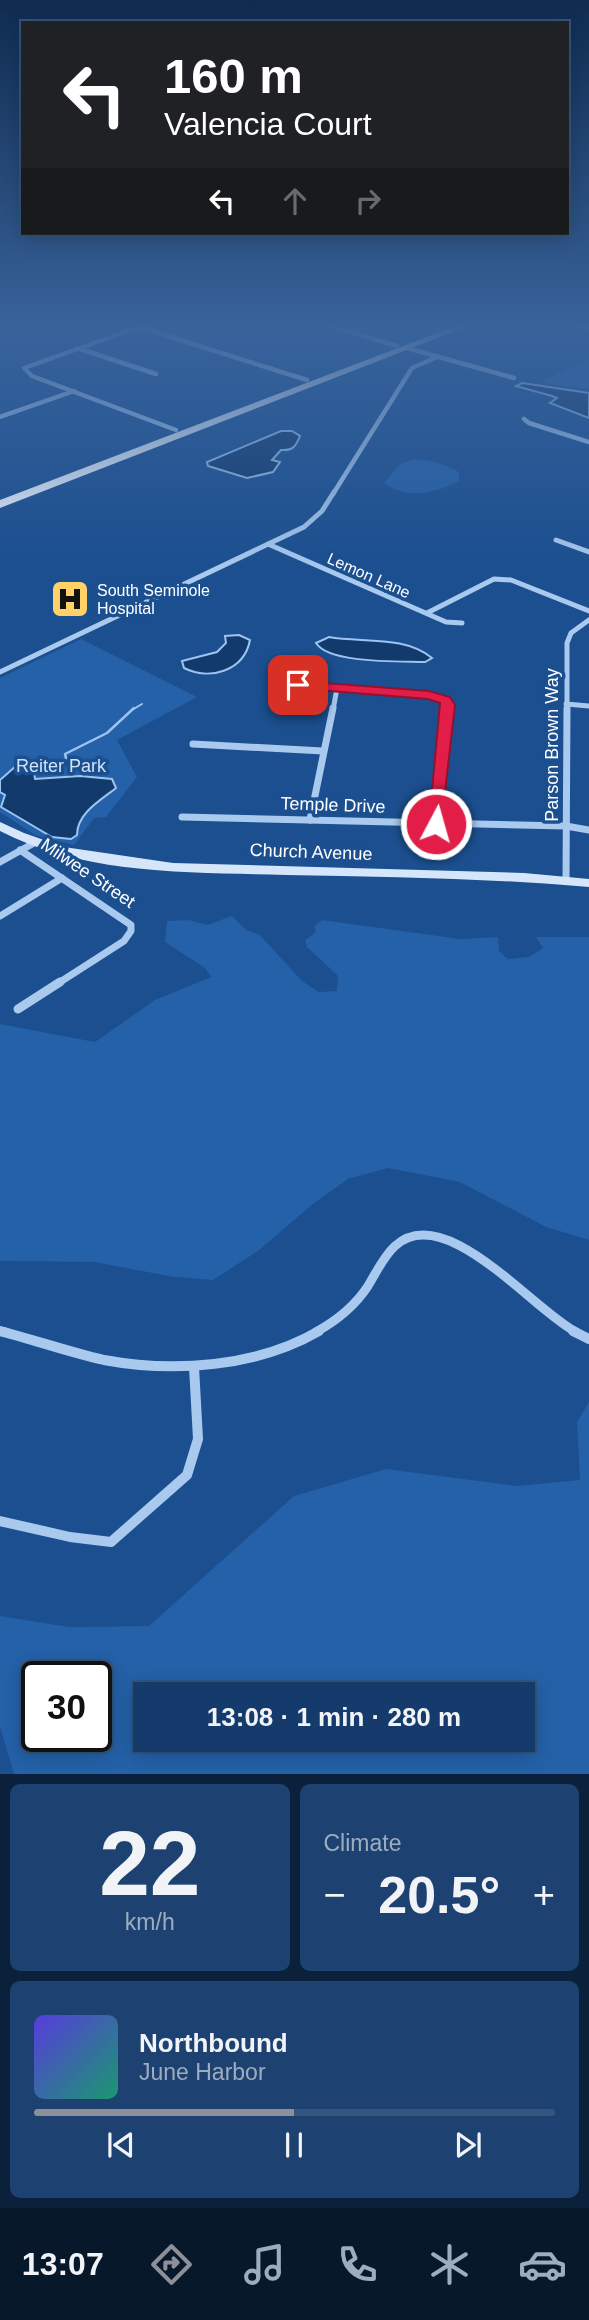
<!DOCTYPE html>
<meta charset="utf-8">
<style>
body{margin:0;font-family:Arial,sans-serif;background:#1d4271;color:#f1f3f6;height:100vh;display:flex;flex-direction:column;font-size:26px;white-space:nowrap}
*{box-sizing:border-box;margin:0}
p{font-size:23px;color:#9dadc1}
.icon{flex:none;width:38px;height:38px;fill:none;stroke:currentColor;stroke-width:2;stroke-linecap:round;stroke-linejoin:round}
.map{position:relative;height:1774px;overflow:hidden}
.side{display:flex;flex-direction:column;gap:10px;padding:10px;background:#0b203b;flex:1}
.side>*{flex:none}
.top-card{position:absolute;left:21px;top:21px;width:548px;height:214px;border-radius:0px;box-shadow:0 4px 18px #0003,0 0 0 2px #33557e;background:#202124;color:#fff;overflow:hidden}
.speed{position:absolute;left:21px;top:1661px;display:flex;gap:14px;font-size:35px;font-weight:700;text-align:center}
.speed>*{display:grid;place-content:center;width:91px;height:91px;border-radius:50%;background:#143b6b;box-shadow:0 4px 18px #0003,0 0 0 2px #33557e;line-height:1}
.speed .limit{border:4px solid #111;border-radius:10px;background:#fff;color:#111}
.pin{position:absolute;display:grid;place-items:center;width:60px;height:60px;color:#fff;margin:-30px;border-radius:14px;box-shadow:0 4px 10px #0006}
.me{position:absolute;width:77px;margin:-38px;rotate:6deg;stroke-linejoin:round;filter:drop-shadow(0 0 5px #0008)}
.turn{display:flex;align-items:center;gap:24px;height:147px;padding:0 28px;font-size:32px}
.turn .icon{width:91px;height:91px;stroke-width:2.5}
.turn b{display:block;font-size:49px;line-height:60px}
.lanes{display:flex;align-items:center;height:66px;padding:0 28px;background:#0003;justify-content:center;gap:35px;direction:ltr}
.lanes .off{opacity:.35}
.big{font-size:52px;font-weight:800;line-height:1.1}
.side .tile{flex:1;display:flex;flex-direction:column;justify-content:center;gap:10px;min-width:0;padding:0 24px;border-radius:10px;background:#1d4271}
.side .dial{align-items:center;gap:0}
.dial b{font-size:91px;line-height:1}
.song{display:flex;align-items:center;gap:21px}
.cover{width:84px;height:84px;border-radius:10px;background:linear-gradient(135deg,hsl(250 70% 55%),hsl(160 70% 35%))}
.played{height:7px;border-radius:4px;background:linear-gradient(90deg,#8c9099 50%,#33557e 50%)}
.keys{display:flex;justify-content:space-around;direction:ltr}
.heat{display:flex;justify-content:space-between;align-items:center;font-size:38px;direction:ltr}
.side .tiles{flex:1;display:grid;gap:10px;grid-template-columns:1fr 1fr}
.tile:last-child{grid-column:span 2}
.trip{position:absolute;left:133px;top:1682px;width:402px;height:70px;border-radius:0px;background:#143b6b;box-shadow:0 4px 18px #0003,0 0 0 2px #33557e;font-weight:800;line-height:70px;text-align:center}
.tab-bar{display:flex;height:112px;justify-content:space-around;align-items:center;background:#08182b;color:#9dadc1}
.tab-bar .icon{width:49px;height:49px}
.tab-bar .selected{color:#8c9099}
.tab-bar b{font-size:32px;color:#f1f3f6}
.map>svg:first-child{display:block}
.green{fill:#2461a8;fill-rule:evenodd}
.water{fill:#123a6d;stroke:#9cc4f0;stroke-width:2}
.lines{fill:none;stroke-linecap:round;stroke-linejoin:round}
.stream-far1{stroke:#9cc4f0;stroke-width:2}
.stream{stroke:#9cc4f0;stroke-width:2.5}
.street-far4{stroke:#a9c9ee;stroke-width:4.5}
.street-far3{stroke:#a9c9ee;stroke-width:5}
.street-far2{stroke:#a9c9ee;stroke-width:7}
.street-far1{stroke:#a9c9ee;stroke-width:9}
.street{stroke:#a9c9ee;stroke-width:10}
.secondary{fill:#d6e6fa;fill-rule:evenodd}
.primary{fill:#f0f6ff;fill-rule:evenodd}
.wall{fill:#245895}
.shaded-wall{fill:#1d4779}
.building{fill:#2a66ad;stroke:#1d4779;stroke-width:2}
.route{fill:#e11d48;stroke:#92132f;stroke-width:2}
.labels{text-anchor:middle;stroke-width:7;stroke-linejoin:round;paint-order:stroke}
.far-street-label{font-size:16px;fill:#fff;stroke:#1b4f8f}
.far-poi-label{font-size:16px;fill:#fff;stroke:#1b4f8f;text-anchor:start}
.street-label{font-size:18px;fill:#fff;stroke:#1b4f8f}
.park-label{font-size:18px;fill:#cfe3fa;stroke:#1b4f8f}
</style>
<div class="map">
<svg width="589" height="1774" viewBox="0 0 589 1774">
<rect width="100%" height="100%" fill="#1b4f8f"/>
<g class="green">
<polygon points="589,358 589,389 548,384 542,381"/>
<path d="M412,460C429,459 444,464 459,472V481C436,493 407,500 384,483L400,464Z"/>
<polygon points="81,639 197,697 117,740 137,777 106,817 94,818 74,845 35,835 0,812 0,678"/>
<polygon points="232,916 246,930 260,935 302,981 319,992 337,991 338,976 307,947 305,940 316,932 314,926 322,920 460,939 498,937 499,951 508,959 529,957 543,948 536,937 589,937 589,1240 546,1227 460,1182 388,1168 348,1179 313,1204 258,1251 213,1280 174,1277 94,1262 0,1261 0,1024 95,1042 155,1000 211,977 205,968 165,942 167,921 189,920 207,925"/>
<path d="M589,1402V1774H14L0,1727V1616L69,1627L149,1626L294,1496L386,1469L517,1486L580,1480L577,1422ZM37,1676H96V1736H37ZM145,1694H523V1740H145Z"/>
</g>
<g class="water">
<polygon points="522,383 589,393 589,418 550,403 557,398 552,396 516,386"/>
<path d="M281,431H292L300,436C296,446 293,451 281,450L272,460L280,462L273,472L247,478L208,466L207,462Z"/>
<path d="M239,635L250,640C244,671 210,681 184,668L182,661L217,652L226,643L225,636Z"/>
<path d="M329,637C361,643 405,635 432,658L425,662C401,661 329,664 316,643Z"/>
<path d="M27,762L42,768L34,772L35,779L80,776L112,779L116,788C101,800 77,813 77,835L71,839L52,837L1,807L5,795L0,792V780L16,766Z"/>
</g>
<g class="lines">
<polyline class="stream-far1" points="132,710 142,704"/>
<polyline class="stream" points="42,768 60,764 66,758 65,754 107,733 134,708"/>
<g class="street-far4">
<polyline points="321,323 397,346"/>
<polyline points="146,329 164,323"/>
<polyline points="77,348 156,374"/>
<polyline points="407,348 514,378"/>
<polyline points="0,417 74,391"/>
<polyline points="524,419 529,423 589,442"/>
<polyline points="176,430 32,376 24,368 139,327 307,380"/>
<polyline points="333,494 412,368 437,357"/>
</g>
<g class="street-far3">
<polyline points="556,540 589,552"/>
<polyline points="268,544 446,622 462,623"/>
<polyline points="427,613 494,579 511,580 589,611"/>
<polyline points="0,672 304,527 322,511 334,492"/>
<polyline points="298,685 429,695 445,700 448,710"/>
<polyline points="566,704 589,706"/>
<polyline points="333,710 337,688"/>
<polyline points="567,710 567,643 571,633 589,620"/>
</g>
<g class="street-far2">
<polyline points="193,744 323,751"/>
<polyline points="182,817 566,826 589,830"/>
<polyline points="310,820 333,708"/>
<polyline points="436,824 449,708"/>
<polyline points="20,850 131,925 131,931 124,941 57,984"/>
<polyline points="0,862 34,843"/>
<polyline points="566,880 567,708"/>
<polyline points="0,916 62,878"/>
</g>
<g class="street-far1">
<polyline points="18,1009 60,982"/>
<polyline points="0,1331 5,1332"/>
<path d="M316,1332C336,1321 355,1306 368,1286C376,1273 383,1257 395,1246C445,1200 534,1311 576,1332"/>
</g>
<g class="street">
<path d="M0,1331C35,1340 69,1352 104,1360C174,1373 257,1367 319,1331"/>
<polyline points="573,1331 589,1339"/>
<polyline points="0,1521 70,1537 111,1542 187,1475 198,1439 194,1367"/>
</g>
<g class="secondary">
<polygon points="567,323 589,326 589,330 568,325"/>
<path d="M0,822L24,833L64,847L173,863L524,873L589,879V887C488,878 387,877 286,875C192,872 86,876 0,831Z"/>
</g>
<polygon class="primary" points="463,323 476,323 0,508 0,500"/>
</g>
<polygon class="wall" points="290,325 325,335 309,341 290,335"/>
<polygon class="shaded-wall" points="325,324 325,335 309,341 309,330"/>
<polygon class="building" points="295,323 321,323 325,324 309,330 290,325"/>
<linearGradient id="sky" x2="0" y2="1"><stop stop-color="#0f2b4f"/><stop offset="0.57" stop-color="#39639b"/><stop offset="1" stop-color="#39639b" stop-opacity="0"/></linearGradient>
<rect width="589" height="571" fill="url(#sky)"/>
<polygon class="route" points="298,681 429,691 450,697 455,705 441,827 431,827 429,824 440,703 428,699 293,688 293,682"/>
<defs>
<symbol id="hospital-square" viewBox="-11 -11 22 22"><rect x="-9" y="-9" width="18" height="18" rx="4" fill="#ffd166" stroke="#1b4f8f"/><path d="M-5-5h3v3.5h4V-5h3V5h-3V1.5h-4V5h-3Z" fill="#111"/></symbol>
</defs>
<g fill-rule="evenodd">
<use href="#hospital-square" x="48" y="577" width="44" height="44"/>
</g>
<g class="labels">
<g class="far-street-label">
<text transform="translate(369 575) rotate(24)" y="6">Lemon Lane</text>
</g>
<g class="far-poi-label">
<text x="97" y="596">South Seminole<tspan x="97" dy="18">Hospital</tspan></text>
</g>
<g class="street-label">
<text transform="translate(552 745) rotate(-90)" y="6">Parson Brown Way</text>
<text transform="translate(333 805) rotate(2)" y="6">Temple Drive</text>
<text transform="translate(311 852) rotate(2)" y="6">Church Avenue</text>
<text transform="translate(88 873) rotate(34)" y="6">Milwee Street</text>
</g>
<g class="park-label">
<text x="61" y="772">Reiter Park</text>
</g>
</g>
</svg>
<div class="speed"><div class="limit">30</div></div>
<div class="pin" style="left:298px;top:685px;background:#d93025"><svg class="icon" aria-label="arrive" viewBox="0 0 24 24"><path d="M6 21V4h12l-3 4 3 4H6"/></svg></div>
<svg class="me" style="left:436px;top:824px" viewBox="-20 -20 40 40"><circle r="17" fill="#e11d48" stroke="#fff" stroke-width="3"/><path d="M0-11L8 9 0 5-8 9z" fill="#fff"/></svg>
<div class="trip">13:08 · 1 min · 280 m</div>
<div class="top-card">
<div class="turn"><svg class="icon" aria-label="left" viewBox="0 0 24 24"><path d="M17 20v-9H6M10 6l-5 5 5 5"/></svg><div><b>160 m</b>Valencia Court</div></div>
<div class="lanes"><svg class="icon" aria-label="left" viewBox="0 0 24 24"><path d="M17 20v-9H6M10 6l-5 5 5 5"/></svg><svg class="icon off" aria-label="ahead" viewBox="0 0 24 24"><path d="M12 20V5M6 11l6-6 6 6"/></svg><svg class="icon off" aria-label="right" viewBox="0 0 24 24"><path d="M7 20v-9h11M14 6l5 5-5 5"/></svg></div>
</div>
</div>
<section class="side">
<div class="tiles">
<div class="tile dial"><b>22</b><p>km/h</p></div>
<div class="tile"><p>Climate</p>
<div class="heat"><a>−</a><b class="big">20.5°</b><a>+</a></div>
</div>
<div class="tile">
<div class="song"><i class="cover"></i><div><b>Northbound</b><p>June Harbor</p></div></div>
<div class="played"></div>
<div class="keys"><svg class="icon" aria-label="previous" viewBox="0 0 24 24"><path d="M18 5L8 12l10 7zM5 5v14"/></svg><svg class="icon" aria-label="pause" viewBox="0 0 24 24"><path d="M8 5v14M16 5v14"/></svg><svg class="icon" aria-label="next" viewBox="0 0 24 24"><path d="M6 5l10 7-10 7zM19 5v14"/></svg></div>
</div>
</div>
</section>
<nav class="tab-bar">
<b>13:07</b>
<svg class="icon selected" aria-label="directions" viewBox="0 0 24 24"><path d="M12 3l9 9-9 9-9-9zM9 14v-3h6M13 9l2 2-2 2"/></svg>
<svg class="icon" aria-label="music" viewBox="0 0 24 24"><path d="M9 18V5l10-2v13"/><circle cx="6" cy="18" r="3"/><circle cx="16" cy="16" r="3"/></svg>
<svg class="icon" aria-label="phone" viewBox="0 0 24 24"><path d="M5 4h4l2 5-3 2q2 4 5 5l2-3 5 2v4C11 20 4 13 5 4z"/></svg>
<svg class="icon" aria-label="climate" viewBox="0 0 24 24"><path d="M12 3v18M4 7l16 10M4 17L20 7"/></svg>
<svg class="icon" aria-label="car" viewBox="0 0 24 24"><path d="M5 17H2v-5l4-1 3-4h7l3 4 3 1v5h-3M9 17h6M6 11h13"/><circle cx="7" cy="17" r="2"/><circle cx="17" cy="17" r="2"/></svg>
</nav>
